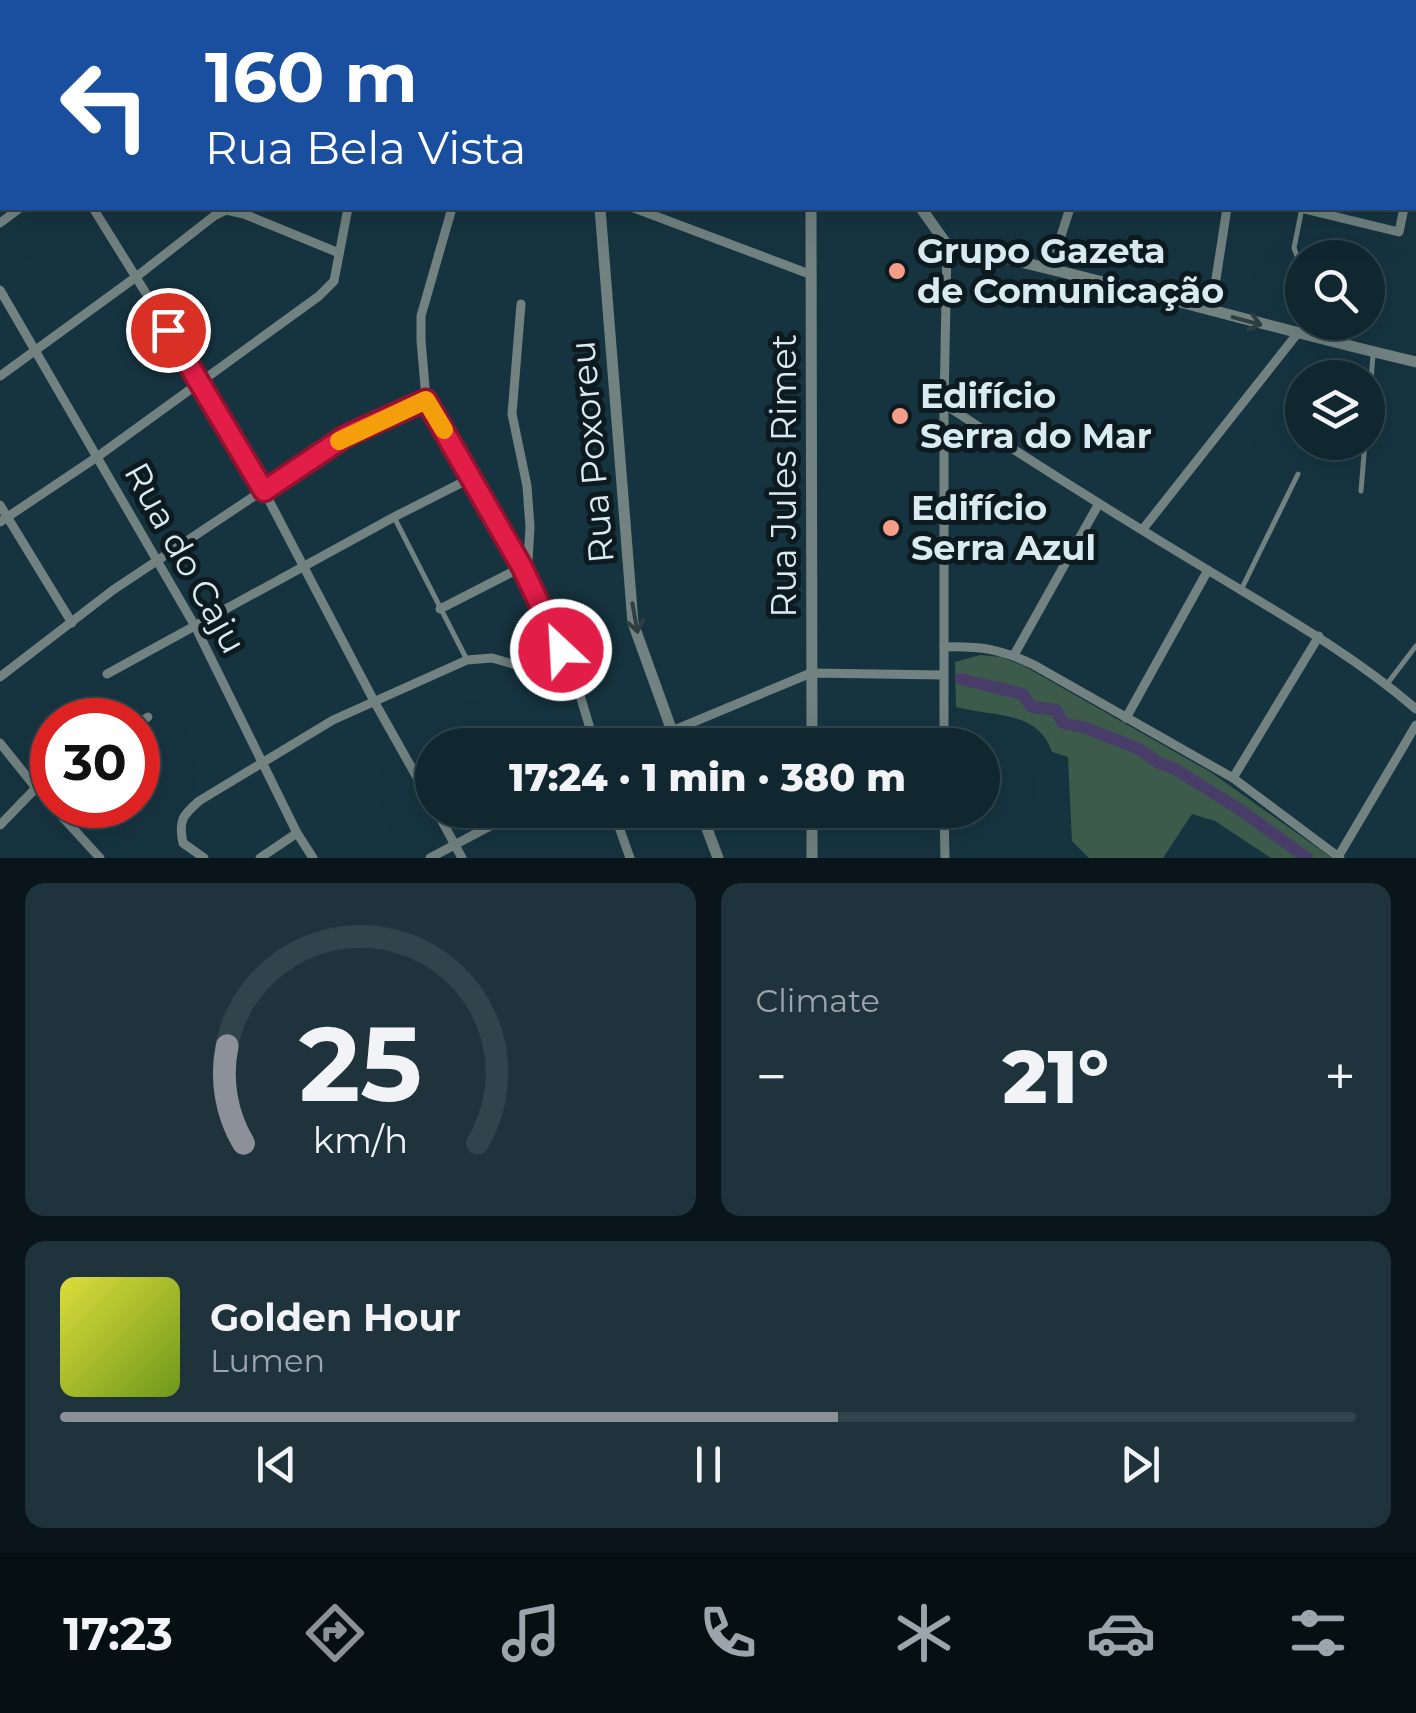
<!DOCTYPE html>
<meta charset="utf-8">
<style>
body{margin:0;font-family:Montserrat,sans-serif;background:#1e333c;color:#f1f3f6;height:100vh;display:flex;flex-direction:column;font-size:38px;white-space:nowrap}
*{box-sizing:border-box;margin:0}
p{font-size:32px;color:#9ca5ab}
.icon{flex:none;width:55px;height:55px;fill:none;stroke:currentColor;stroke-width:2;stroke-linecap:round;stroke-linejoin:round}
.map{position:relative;height:858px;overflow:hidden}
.side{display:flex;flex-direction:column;gap:25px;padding:25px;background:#09151a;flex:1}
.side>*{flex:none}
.top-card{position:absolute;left:0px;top:0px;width:1418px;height:210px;box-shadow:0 10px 40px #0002,0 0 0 2px #30444c;background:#1a4fa0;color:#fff;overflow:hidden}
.buttons{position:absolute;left:1285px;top:240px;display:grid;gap:20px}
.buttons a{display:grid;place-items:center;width:100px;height:100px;border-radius:50%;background:#102730;box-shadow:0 10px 40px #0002,0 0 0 2px #30444c;font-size:50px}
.speed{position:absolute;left:30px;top:698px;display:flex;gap:20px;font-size:50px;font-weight:700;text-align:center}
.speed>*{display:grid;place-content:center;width:130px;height:130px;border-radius:50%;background:#102730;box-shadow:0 10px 40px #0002,0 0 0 2px #30444c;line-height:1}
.speed .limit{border:15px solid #d22;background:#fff;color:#111}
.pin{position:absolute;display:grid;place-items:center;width:85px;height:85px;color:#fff;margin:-42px;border:5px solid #fff;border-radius:50%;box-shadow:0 2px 10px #0007}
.me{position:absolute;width:110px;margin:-55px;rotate:335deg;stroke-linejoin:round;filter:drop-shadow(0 0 8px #0008)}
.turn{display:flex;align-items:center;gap:35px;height:210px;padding:0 40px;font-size:45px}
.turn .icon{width:130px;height:130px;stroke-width:2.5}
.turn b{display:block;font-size:70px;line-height:85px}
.big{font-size:75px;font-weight:800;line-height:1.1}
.side .card{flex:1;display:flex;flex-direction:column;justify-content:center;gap:15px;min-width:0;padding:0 35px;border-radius:20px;background:#1e333c}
.side .dial{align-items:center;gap:0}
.dial svg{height:260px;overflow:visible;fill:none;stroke:#30444c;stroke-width:7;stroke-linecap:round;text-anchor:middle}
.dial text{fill:#f1f3f6;stroke:none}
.song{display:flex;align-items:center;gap:30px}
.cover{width:120px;height:120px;border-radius:15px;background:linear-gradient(135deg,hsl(60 70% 55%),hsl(80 70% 35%))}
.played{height:10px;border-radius:5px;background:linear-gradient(90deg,#8c9099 60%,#30444c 60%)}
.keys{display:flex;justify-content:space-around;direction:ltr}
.heat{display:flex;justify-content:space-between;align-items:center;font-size:55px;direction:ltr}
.side .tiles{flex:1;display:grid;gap:25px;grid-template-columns:1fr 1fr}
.card:last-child{grid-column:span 2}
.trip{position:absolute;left:415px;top:728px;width:585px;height:100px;border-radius:50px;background:#102730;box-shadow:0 10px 40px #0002,0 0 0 2px #30444c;font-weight:800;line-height:100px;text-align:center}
.menu{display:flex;height:160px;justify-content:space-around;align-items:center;background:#061013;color:#9ca5ab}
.menu .icon{width:70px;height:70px}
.menu .active{color:#8c9099}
.menu b{font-size:45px;color:#f1f3f6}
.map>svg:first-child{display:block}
.green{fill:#3d5b4b}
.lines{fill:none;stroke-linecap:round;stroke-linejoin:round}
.stream{stroke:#483d69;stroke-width:4}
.canal{stroke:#483d69;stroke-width:12}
.service{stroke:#718281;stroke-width:5}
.minor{stroke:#718281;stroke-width:9}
.tertiary{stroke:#718281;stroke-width:11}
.oneway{stroke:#303e41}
.route-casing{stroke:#92132f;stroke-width:25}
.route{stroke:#e11d48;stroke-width:18}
.slow{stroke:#f59e0b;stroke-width:18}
.poi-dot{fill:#f49e88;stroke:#0d1a1f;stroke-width:4}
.labels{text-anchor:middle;stroke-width:10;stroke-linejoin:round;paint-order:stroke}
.poi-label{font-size:35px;font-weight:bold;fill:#d9eaf2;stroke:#0d1a1f;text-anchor:start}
.street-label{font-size:35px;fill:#d9eaf2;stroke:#0d1a1f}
</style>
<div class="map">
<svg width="1416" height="858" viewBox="0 0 1416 858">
<rect width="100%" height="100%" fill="#163440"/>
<path class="green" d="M980,655L1001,657L1024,666L1212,773L1332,858H1271L1215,821L1192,814L1163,858H1089L1072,841L1068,757L1052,752C1038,709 990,717 956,707L955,662Z"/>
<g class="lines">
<polyline class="stream" points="0,28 2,30"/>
<polyline class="canal" points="961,679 1022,694 1032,707 1056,710 1063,723 1086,728 1139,749 1159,763 1175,769 1239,809 1307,858"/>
<g class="service">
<polyline points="1302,208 1294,248 1297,256 1302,259"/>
<polyline points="1368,418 1373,355"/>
<polyline points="1361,491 1365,442"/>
<polyline points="394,517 467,660"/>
<polyline points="1241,590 1298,474"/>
<polyline points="1387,684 1416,646"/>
</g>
<g class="minor">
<polyline points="372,0 372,2"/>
<polyline points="456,0 462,2"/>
<polyline points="1031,0 1032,2"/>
<polyline points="1249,0 1254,2"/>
<polyline points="108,2 108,0"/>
<polyline points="250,2 254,0"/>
<polyline points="512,2 513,0"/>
<polyline points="917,2 928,2"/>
<polyline points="1156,2 1157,0"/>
<polyline points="1415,93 1416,93"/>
<polyline points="1415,159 1416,155"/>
<polyline points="93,208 201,382 264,491 374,701 432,804"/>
<polyline points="452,208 421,316 421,340 426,399 522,567 576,682 595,745"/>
<polyline points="634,208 812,275"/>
<polyline points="1300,208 1399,232 1404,208"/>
<polyline points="0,223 20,208"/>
<polyline points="1051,267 1070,208"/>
<polyline points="0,290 195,626 297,833 313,858"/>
<polyline points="1211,311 1227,208"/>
<polyline points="0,376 136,277 214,216 226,210 244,214 339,253"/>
<path d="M944,404C1032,462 1121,518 1211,572C1282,615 1353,655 1416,709"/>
<polyline points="0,505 72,623"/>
<polyline points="0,522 97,457 319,296 334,281 348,208"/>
<polyline points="1143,529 1297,334"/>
<polyline points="440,609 522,567 528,561 530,527 527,486 512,414 521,304"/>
<path d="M944,647C981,646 1001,649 1034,665L1233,778L1340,858"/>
<polyline points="1014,655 1098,505"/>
<polyline points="107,674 394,517 471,478"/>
<polyline points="0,677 113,590 286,475 346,437 426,399"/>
<polyline points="1126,718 1208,570"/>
<polyline points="138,723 148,717"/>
<polyline points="0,743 36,788 100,858"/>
<polyline points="643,745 672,731 811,673 943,675"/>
<polyline points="944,745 944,404 947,245"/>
<polyline points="1233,778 1319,636"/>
<polyline points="436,810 462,858"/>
<polyline points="613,810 630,858"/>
<polyline points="944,810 945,858"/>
<polyline points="0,825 36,788 52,777"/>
<polyline points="1338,857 1416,725"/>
<path d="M204,858L183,843C178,820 183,815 199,801L333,720L467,660L492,658L576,682"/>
<polyline points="260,858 297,833"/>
<polyline points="430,858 520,810"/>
</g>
<g class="tertiary">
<polyline points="634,0 635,2"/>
<polyline points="772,0 774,2"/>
<polyline points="664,2 666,0"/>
<polyline points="600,208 633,623 677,745"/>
<polyline points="811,208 812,745"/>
<path d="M921,208L947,245C1105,279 1259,325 1416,362"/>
<polyline points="700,810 718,858"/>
<polyline points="812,810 812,858"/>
</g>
</g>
<defs><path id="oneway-shaft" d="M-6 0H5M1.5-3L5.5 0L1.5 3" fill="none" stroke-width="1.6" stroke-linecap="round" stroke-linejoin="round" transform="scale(2.5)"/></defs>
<g class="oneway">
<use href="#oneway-shaft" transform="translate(1247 321) rotate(15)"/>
<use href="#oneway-shaft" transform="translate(635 618) rotate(80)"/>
</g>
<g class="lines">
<defs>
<polyline id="route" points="168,330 264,491 346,436 426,400 522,567 561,650"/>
</defs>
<use href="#route" class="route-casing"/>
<use href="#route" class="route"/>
<polyline class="slow" points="339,441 426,400 444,430"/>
</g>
<g class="poi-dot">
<circle cx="897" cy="271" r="10"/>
<circle cx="900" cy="416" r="10"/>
<circle cx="891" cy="528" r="10"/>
</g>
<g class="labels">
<g class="poi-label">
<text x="917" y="263">Grupo Gazeta<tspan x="917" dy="40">de Comunicação</tspan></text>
<text x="920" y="408">Edifício<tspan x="920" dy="40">Serra do Mar</tspan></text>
<text x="911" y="520">Edifício<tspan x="911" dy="40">Serra Azul</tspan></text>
</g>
<g class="street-label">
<text transform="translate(592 452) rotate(-95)" y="12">Rua Poxoreu</text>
<text transform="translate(784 476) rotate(-90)" y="12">Rua Jules Rimet</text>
<text transform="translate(185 558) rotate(61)" y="12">Rua do Caju</text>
</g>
</g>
</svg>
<div class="buttons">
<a><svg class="icon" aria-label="search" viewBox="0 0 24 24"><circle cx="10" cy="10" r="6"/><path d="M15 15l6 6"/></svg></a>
<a><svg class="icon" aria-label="layers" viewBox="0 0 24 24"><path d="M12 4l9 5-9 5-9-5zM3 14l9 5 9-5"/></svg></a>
</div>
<div class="speed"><div class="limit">30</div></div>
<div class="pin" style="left:168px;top:330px;background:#d93025"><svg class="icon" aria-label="arrive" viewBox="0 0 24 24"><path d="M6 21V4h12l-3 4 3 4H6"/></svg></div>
<svg class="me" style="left:561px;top:650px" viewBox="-20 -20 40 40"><circle r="17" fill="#e11d48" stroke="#fff" stroke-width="3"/><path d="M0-11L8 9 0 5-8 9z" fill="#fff"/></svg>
<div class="trip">17:24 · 1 min · 380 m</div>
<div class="top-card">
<div class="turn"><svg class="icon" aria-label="left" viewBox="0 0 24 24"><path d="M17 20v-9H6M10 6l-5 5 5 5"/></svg><div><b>160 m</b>Rua Bela Vista</div></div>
</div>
</div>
<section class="side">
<div class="tiles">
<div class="card dial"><svg viewBox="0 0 100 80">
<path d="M14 69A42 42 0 1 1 86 69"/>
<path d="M14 69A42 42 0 0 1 9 39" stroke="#8c9099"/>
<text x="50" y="56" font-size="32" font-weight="700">25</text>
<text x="50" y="72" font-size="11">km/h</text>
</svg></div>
<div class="card"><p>Climate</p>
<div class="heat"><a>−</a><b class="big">21°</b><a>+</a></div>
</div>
<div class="card">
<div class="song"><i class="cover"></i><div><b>Golden Hour</b><p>Lumen</p></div></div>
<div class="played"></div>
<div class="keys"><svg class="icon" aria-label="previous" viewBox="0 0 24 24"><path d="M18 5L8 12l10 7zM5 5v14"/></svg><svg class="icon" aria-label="pause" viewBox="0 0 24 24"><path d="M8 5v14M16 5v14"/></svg><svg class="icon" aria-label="next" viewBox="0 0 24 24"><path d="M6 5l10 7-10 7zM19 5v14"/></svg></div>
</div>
</div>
</section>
<nav class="menu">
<b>17:23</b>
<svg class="icon active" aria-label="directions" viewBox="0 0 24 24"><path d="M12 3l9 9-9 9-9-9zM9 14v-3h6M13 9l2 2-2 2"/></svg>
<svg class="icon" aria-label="music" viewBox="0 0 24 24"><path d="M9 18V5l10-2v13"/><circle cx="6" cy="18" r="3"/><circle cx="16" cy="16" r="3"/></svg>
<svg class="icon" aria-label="phone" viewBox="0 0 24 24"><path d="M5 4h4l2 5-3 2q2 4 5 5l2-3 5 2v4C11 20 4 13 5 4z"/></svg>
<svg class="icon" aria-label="climate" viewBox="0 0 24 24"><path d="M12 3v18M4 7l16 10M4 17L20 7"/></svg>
<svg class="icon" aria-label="car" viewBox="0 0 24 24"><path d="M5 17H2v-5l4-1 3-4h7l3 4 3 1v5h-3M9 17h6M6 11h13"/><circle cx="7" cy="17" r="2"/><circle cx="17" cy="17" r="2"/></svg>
<svg class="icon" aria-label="filters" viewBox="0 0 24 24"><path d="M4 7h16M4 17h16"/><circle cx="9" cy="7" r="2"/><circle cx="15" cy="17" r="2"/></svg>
</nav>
